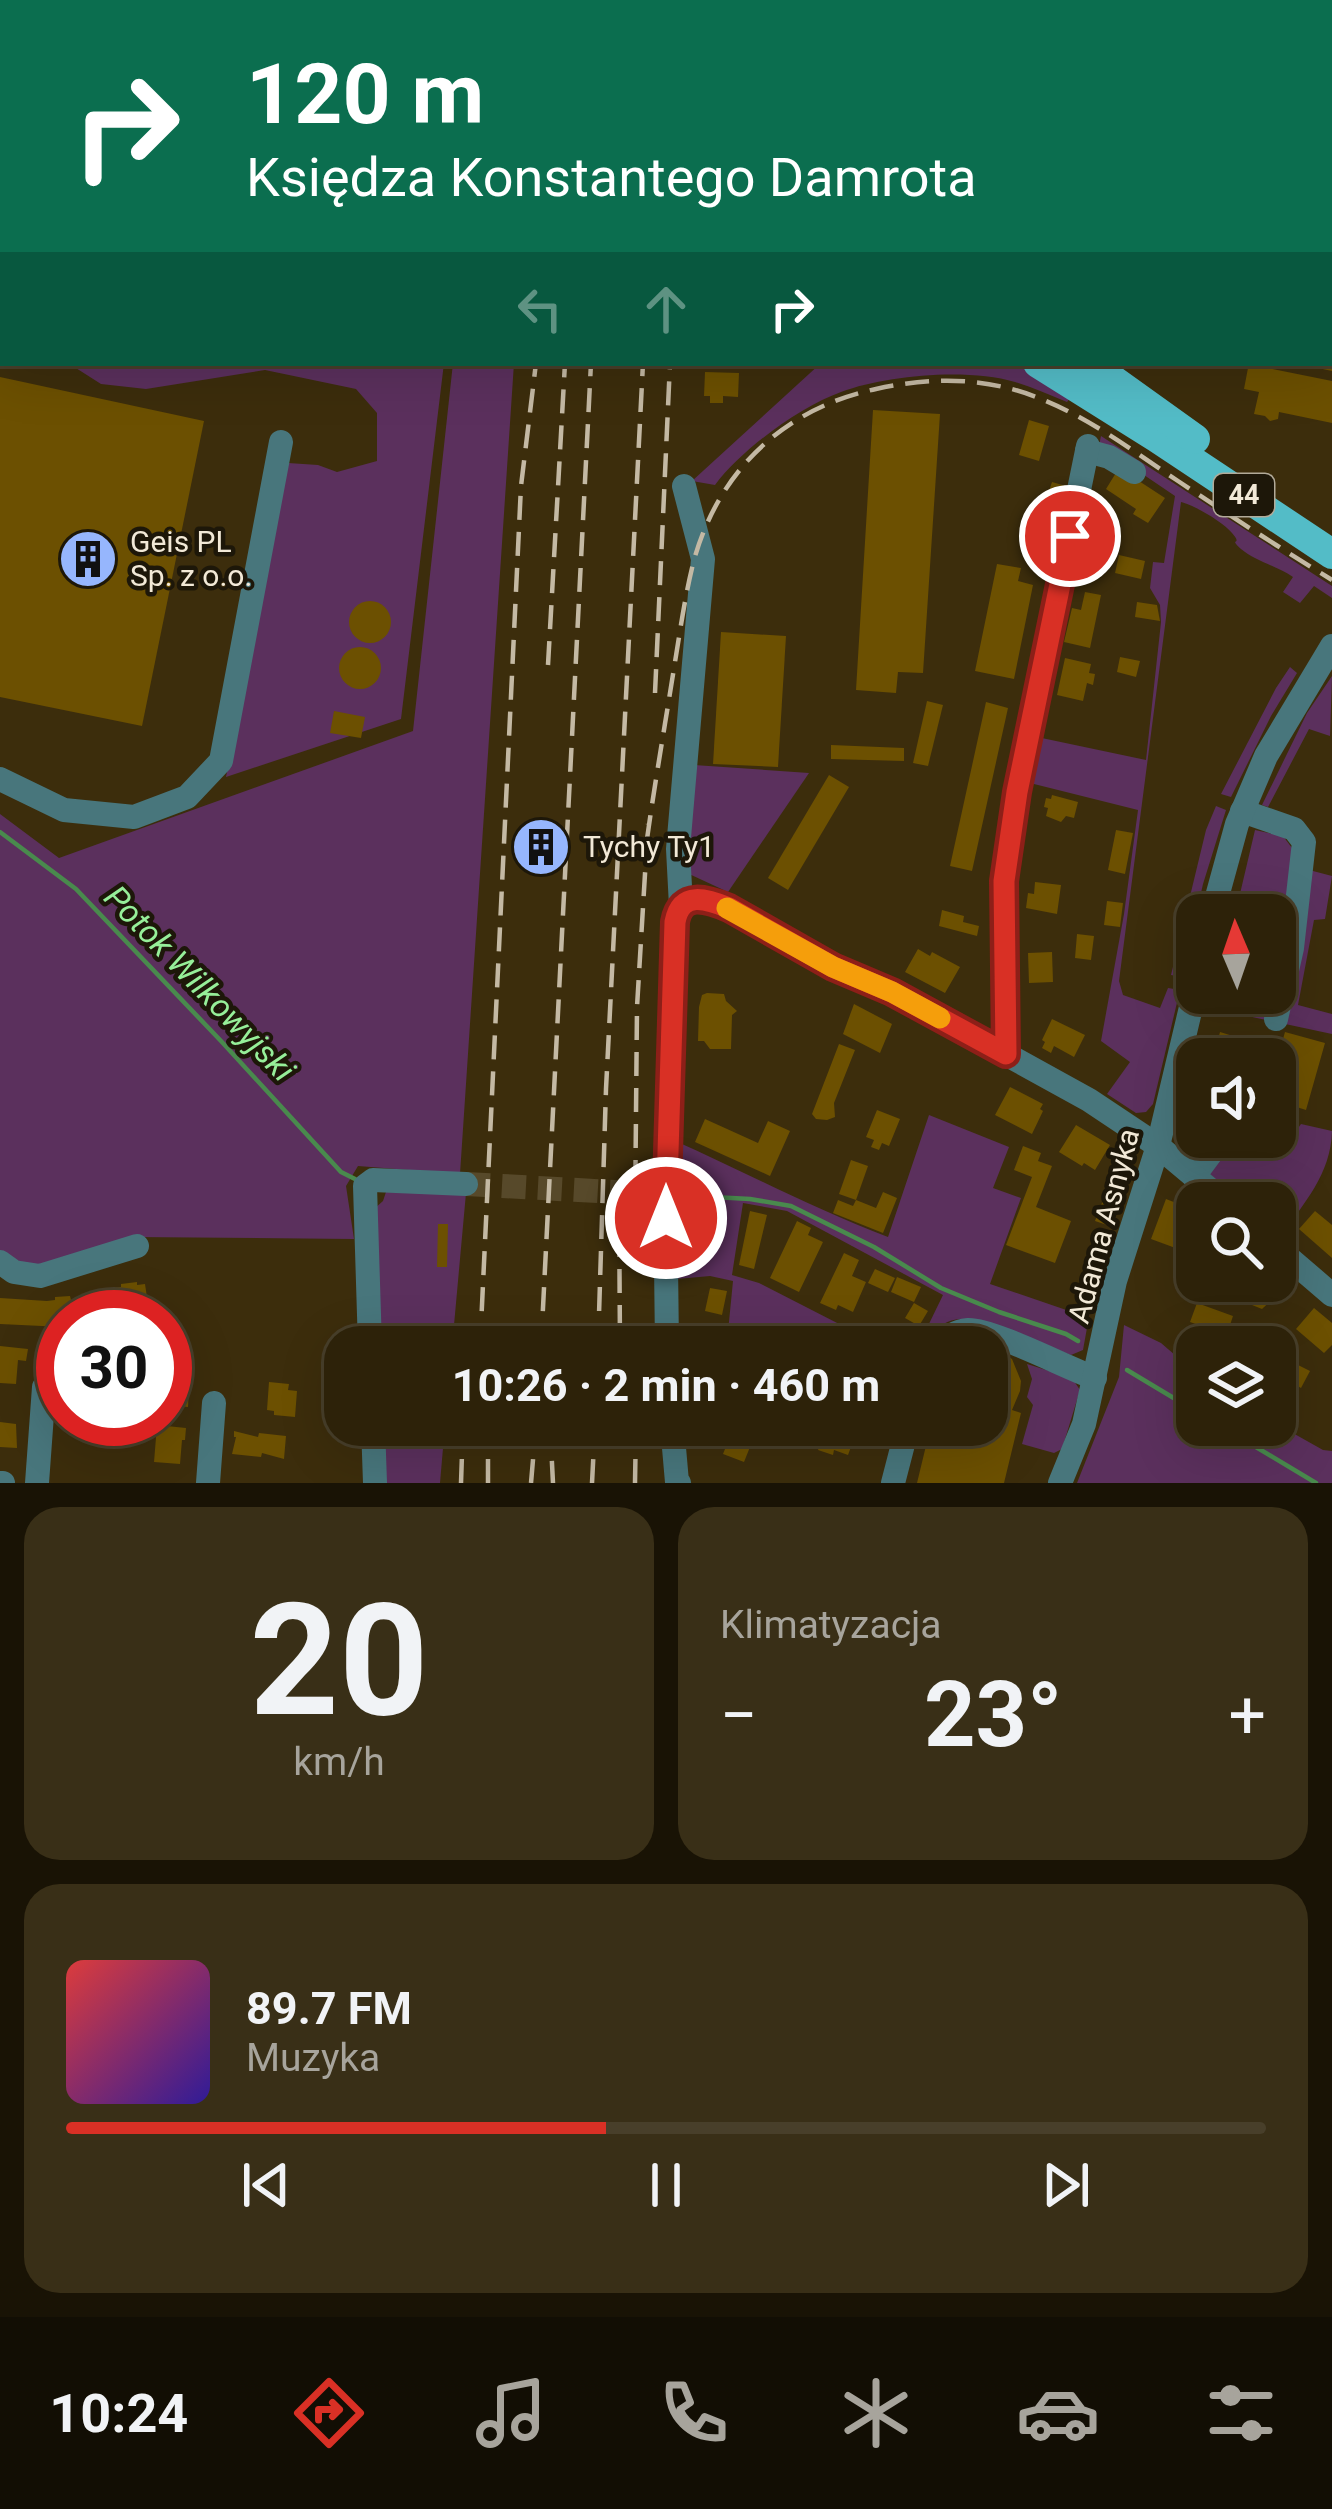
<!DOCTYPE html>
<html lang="pl">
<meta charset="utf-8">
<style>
body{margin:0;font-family:Roboto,sans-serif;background:#392f17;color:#f1f3f6;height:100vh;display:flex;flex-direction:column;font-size:45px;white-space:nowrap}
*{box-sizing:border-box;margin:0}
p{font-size:39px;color:#a7a49c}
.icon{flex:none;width:66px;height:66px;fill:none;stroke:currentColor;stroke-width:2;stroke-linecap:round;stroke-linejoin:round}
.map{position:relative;height:1483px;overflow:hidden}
.sheet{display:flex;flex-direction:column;gap:24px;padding:24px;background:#191305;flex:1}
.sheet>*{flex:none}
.top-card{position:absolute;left:0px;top:0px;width:1332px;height:366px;box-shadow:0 12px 48px #0002,0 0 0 3px #483f2a;background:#0b6e4f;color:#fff;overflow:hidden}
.needle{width:78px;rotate:358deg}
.tools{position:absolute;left:1176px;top:894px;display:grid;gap:24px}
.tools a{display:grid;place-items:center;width:120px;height:120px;border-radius:24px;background:#2d2209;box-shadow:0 12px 48px #0002,0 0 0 3px #483f2a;font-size:60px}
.speed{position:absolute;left:36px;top:1290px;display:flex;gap:24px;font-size:60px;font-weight:700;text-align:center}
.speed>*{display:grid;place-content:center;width:156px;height:156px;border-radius:50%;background:#2d2209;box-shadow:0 12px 48px #0002,0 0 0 3px #483f2a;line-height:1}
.speed .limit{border:18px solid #d22;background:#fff;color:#111}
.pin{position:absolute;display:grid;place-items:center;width:102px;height:102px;color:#fff;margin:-51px;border:6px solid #fff;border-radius:50%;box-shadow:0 3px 12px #0007}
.me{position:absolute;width:132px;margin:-66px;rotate:0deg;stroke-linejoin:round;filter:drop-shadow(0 0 9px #0008)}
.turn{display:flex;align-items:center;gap:42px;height:252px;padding:0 48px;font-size:54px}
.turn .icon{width:156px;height:156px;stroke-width:2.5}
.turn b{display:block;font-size:84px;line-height:102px}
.lanes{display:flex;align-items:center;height:114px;padding:0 48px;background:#0003;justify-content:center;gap:60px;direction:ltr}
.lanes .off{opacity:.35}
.big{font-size:90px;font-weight:700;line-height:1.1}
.sheet .card{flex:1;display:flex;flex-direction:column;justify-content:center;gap:18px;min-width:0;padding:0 42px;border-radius:36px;background:#392f17}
.sheet .dial{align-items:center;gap:0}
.dial b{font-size:156px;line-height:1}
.song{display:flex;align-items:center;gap:36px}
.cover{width:144px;height:144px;border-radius:18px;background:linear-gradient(135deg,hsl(0 70% 55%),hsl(250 70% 35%))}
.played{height:12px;border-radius:6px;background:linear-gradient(90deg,#d93025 45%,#483f2a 45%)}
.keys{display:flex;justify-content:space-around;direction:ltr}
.heat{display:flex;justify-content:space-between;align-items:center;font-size:66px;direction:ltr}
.sheet .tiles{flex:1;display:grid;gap:24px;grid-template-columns:1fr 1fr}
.card:last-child{grid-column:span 2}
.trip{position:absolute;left:324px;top:1326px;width:684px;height:120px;border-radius:36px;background:#2d2209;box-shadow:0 12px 48px #0002,0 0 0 3px #483f2a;font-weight:700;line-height:120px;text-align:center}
.menu{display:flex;height:192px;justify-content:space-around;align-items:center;background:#120e04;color:#a7a49c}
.menu .icon{width:84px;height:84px}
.menu .current{color:#d93025}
.menu b{font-size:54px;color:#f1f3f6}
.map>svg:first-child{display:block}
.green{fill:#5b305d}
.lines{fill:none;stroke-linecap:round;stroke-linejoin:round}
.stream{stroke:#498a4d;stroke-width:4.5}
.building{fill:#6c5001}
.minor-tunnel{stroke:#57492a;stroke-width:24;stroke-dasharray:24 12;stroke-linecap:butt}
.minor{stroke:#48767c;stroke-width:24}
.major{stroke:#53bcc7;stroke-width:30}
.rail{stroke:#c4b9a4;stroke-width:4.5;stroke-dasharray:24 12;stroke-linecap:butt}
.route-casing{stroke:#8d1f18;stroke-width:30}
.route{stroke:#d93025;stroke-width:21}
.slow{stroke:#f59e0b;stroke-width:21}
.labels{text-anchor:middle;stroke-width:9;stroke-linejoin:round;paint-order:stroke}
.shield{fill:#1d1709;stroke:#b2aa99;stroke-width:3}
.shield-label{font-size:27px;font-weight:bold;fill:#f2e9d7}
.poi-label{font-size:30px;fill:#f2e9d7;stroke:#1d1709;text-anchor:start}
.street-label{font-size:30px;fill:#f2e9d7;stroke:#1d1709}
.water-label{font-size:33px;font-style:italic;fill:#96ef99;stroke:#1d1709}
</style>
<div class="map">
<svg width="1332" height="1483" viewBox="0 0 1332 1483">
<rect width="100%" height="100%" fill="#3c2d0c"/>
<g class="green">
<polygon points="3,91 3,335 0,334 0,92"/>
<polygon points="68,363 444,363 401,719 226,777 288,463 318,465 337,472 377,461 377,413 356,389 265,370 146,389 101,384"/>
<polygon points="453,363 514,363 460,1174 358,1166 346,1186 354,1239 132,1237 41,1268 0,1255 0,814 59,858 413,731"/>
<path d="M821,363H1017L1071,397L1067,402C1050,395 1032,387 1015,382C967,368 887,375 841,392C799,407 741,450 715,485L692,481Z"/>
<path d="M1101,436L1332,586V598L1314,586L1300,603L1283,592L1293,577C1277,566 1255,561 1241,549C1227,536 1244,547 1232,533C1223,522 1194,505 1181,502L1119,981L1123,995L1160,1008L1168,988L1180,990L1153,1104L1146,1112L1136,1113L1107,1094L1130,1062L1101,1041L1124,914L1138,810L1026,782L1037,737L1146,760L1161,622L1160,605L1150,588L1153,562L1164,563L1175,496L1116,456L1098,450Z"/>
<polygon points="1290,667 1297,673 1271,716 1231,797 1221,794 1276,688"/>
<polygon points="1332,676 1330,736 1309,729 1268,807 1262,805 1307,713"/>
<polygon points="694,765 809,773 728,892 687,873"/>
<polygon points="1216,806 1226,810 1203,884 1182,977 1171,975 1206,830"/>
<polygon points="1255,830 1283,836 1292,848 1294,866 1332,876 1325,919 1314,920 1298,1005 1332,1014 1332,1034 1210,1008 1214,993 1275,993 1275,915 1235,915"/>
<path d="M929,1115L1009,1147L993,1188L1021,1198L990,1284L1075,1313L1105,1233L1111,1235L1092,1300L1083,1350L1071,1355C1044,1345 987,1318 961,1319C947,1319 938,1329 925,1332L943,1295L787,1211L743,1203L732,1275L759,1283L884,1347H741L727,1342L733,1281L710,1276L677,1279L673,1140C745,1172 815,1209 888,1237Z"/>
<path d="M1301,1124L1332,1131C1331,1174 1304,1203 1280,1237L1275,1231V1203H1244L1206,1171L1229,1137H1251L1278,1156Z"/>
<polygon points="386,1192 466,1193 452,1347 380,1347 374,1209 383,1201"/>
<polygon points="1124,1325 1161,1343 1197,1374 1197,1425 1275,1423 1323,1450 1332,1451 1332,1483 1077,1483 1119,1377"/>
<polygon points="1027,1364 1072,1378 1080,1390 1062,1449 1054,1453 1022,1444 1033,1405 1027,1397 1032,1379"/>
<polygon points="383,1425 445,1425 440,1483 385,1483"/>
</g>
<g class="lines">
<g class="stream">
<polyline points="0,832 76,889 221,1041 341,1172 355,1179"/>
<polyline points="676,1195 750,1199 791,1206 874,1247 941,1288 999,1312 1066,1334 1078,1341"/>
<polyline points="1127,1370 1197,1412"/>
<polyline points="1219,1425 1316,1483"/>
</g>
</g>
<g class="building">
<polygon points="1245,363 1263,363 1263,367 1332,381 1332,423 1279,412 1278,419 1270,421 1265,416 1254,414 1259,392 1244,389 1248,368 1244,367"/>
<polygon points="1304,363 1332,363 1332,371 1304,365"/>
<polygon points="705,372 739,373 738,397 723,396 723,403 710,403 710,396 704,396"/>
<polygon points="0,377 204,421 142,726 0,697"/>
<polygon points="873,410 940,414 923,673 898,672 896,693 856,690"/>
<polygon points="1029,420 1049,426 1039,461 1019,455"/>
<polygon points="1119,468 1165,498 1148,523 1133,514 1136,509 1106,489"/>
<polygon points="1052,482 1066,486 1060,508 1045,503"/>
<polygon points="1093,503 1108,506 1099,547 1083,543"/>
<polygon points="1119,555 1145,561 1141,579 1115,573"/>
<polygon points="997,564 1021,568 1018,581 1033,585 1014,679 975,671"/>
<polygon points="1085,592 1101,595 1090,648 1064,642 1072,608 1081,610"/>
<circle cx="370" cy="622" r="21"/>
<polygon points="1137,602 1157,605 1160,621 1135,617"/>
<polygon points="721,632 786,636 778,767 713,764"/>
<circle cx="360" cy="668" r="21"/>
<polygon points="1120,657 1140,661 1136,677 1117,672"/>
<polygon points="1065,658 1091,664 1089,673 1095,674 1093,685 1087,683 1083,701 1057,695"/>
<polygon points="927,701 943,705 928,766 913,763"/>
<polygon points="986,702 1008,708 972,871 950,866"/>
<polygon points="334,711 365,717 361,738 330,733"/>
<polygon points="831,745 904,748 904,761 831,759"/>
<polygon points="829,775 849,787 788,890 768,878"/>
<polygon points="1052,795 1078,802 1074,818 1066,816 1061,822 1046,816 1048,808 1044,807 1046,798 1051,799"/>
<polygon points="536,822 550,822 547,871 533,871"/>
<polygon points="1116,830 1133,833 1125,874 1108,870"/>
<polygon points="1035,882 1061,885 1057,914 1026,908 1028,893 1034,894"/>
<polygon points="1107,901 1123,903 1120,927 1104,925"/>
<polygon points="942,910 964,916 963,922 979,926 977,936 939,926"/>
<polygon points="1077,934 1094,936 1091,960 1075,958"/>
<polygon points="918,949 930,956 932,952 960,967 945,993 905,972"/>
<polygon points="1052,952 1053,982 1029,983 1028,953"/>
<polygon points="707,993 724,994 726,1001 737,1011 732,1015 731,1049 710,1049 704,1041 698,1041 699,1007 702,995"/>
<polygon points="854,1004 892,1024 880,1053 843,1034"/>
<polygon points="1052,1019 1085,1035 1074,1057 1054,1046 1051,1053 1042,1048 1045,1042 1042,1040"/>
<polygon points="1220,1032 1259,1044 1255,1055 1217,1043"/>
<polygon points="1285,1032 1325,1043 1306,1110 1284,1103 1291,1078 1275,1073 1275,1059 1271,1059 1273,1052 1279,1053"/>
<polygon points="839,1044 855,1050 834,1103 835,1117 827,1120 816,1119 812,1114"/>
<polygon points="1010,1087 1043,1104 1040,1109 1043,1111 1032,1134 995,1115"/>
<polygon points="877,1110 900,1119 889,1146 882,1143 879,1150 871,1147 874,1140 866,1137"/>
<polygon points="705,1119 758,1143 768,1121 790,1131 770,1176 695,1142"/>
<polygon points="1076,1125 1110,1145 1095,1170 1084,1163 1082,1166 1059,1152"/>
<polygon points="1023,1146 1041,1153 1038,1161 1052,1166 1036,1207 1071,1221 1055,1263 1006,1245 1032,1177 1014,1170"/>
<polygon points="851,1160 868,1166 856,1200 839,1194"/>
<polygon points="1110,1171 1126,1177 1123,1186 1106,1179"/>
<polygon points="1107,1190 1119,1194 1107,1225 1095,1221"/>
<polygon points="883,1192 897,1198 883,1233 833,1213 838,1200 853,1206 856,1200 876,1208"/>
<polygon points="1166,1199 1197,1211 1197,1232 1189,1253 1151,1239"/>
<polygon points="750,1211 767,1215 754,1269 739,1265"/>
<polygon points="1315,1211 1332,1225 1332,1258 1299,1229"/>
<polygon points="797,1221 811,1228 808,1235 823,1242 799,1292 770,1278"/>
<polygon points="438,1224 448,1224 447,1267 437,1267"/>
<polygon points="844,1253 859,1260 852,1276 866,1282 853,1312 838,1305 836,1310 820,1303"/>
<polygon points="875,1269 895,1278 888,1292 868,1283"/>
<polygon points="897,1277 921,1287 914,1302 891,1292"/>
<polygon points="1208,1281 1243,1281 1237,1300 1205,1288"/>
<polygon points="137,1282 137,1285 145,1284 149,1311 117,1317 63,1317 63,1327 0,1324 0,1298 47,1301 55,1300 55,1297 70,1296 71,1300 91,1298 90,1295 114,1295 113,1288 121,1287 121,1284"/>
<polygon points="1260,1282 1277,1289 1274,1298 1262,1309 1252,1305"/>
<polygon points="710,1288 727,1291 722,1315 705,1311"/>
<polygon points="914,1303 928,1311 919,1326 905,1318"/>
<polygon points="1197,1303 1233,1316 1230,1325 1234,1326 1230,1336 1190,1322"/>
<polygon points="1314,1308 1332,1323 1332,1345 1324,1353 1296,1329"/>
<polygon points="0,1346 28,1349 26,1361 18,1360 16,1384 0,1383"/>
<polygon points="987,1347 996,1348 1012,1359 1021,1381 1020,1391 1012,1410 1021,1413 1004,1483 917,1483 931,1425 987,1425"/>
<polygon points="1292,1362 1310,1371 1301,1388 1284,1378"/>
<polygon points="169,1367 190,1369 188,1407 165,1405"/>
<polygon points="269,1382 289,1384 288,1390 297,1391 295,1417 274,1415 274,1411 267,1410"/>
<polygon points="0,1422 16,1424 17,1448 0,1447"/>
<polygon points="157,1425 186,1428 185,1440 182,1440 180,1464 154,1462"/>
<polygon points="768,1425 859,1425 848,1455 834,1450 833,1455 818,1450 820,1444"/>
<polygon points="234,1431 258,1437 259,1433 286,1436 284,1459 262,1453 261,1457 232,1454 236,1437 234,1437"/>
<polygon points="720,1432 752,1442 744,1462 723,1454 725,1449 715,1445"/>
</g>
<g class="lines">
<polyline class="minor-tunnel" points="466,1184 651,1194"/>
<g class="minor">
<polyline points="66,3 67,0"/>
<polyline points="181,3 181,0"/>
<polyline points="1196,3 1196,0"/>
<polyline points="0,68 3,67"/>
<polyline points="1329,135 1332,136"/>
<polyline points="1329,306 1332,307"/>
<polyline points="1087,451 1109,457 1134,472"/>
<polyline points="0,779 64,810 134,817 187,797 221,761 281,442"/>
<polyline points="1242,811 1294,829 1304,842 1292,948 1276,1019"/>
<polyline points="681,906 678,849 703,559 684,486"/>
<polyline points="1212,915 1237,824 1266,756 1332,646"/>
<polyline points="1006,1054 1004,881 1017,792 1088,446"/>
<polyline points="1194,1176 1223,1137"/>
<polyline points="1275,1246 1332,1295"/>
<polyline points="0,1262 14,1272 40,1276 137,1246"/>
<polyline points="370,1347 365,1186 373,1180 466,1184"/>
<path d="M667,1347L665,1179L675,922C681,890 706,899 729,908L833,967L893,992L1089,1100L1158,1146L1226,1203"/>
<path d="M934,1347C944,1339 955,1331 968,1330C992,1329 1067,1368 1095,1378"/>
<polyline points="373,1425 375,1483"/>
<polyline points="672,1425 677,1482 679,1483"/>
<polyline points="0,1483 3,1483"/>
<polyline points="37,1483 44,1387"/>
<polyline points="208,1483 214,1403"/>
<polyline points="893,1483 908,1425"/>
<polyline points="1060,1483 1084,1424 1115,1281 1158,1146 1197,982"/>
</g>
<g class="major">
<polyline points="463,0 468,3"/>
<polyline points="534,0 539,3"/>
<polyline points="1038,363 1156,437 1332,554"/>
<polyline points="1089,363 1195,439"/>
</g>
<g class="rail">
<polyline points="633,3 633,0"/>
<polyline points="658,3 659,0"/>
<polyline points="685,3 685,0"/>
<polyline points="548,665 565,363"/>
<polyline points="655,693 670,363"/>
<path d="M647,839C655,782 665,725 674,668C680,632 685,595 694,560C719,470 785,408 876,389C934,376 991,377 1046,401C1094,421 1136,453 1178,481C1229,515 1280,548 1332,580"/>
<polyline points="619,1197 620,1347"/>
<polyline points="635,1220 637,1007 648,824"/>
<polyline points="480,1347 521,486 536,363"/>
<polyline points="541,1347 591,363"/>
<polyline points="598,1347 606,1089 643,363"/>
<polyline points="550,1425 553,1483"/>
<polyline points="461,1483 463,1425"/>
<polyline points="488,1483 488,1425"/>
<polyline points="531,1483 536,1425"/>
<polyline points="592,1483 595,1425"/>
<polyline points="635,1483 636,1425"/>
</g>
</g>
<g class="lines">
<defs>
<path id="route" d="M666,1218L675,922C681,890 707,899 729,908L833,967L892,992L1006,1054L1004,881L1017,792L1070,536"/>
</defs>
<use href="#route" class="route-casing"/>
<use href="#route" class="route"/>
<polyline class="slow" points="727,908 833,967 892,992 940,1018"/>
</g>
<defs>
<symbol id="building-disc" viewBox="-11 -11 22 22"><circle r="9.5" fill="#96b6fd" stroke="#1d1709"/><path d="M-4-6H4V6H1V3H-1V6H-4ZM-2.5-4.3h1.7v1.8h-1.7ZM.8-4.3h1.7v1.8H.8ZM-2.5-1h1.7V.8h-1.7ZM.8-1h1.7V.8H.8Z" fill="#111"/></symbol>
</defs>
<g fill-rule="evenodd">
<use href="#building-disc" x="55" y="526" width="66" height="66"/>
<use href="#building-disc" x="508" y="814" width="66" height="66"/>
</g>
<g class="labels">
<rect class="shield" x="1214" y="474" width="60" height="42" rx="9"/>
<g class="shield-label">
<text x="1244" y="504">44</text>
</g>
<g class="poi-label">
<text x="130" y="552">Geis PL<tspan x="130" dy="34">Sp. z o.o.</tspan></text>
<text x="583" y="857">Tychy Ty1</text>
</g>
<g class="street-label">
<text transform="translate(1104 1226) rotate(-75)" y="10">Adama Asnyka</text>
</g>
<g class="water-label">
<text transform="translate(200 983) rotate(46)" y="12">Potok Wilkowyjski</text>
</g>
</g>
</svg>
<div class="tools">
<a><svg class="needle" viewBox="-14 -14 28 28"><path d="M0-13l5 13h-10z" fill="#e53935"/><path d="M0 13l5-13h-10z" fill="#a7a49c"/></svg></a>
<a><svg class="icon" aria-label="sound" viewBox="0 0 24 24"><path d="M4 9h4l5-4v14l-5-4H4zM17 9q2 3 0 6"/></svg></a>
<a><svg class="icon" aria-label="search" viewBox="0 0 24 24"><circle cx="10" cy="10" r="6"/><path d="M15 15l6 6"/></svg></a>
<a><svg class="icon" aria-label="layers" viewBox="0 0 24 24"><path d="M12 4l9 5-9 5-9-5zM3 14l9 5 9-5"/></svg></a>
</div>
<div class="speed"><div class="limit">30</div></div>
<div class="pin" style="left:1070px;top:536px;background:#d93025"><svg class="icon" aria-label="arrive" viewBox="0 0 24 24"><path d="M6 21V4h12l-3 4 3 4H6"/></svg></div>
<svg class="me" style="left:666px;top:1218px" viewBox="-20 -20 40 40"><circle r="17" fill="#d93025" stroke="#fff" stroke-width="3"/><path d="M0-11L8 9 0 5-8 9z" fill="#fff"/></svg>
<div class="trip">10:26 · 2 min · 460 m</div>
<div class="top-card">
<div class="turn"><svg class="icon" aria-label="right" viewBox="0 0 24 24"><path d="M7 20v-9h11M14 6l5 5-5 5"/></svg><div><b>120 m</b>Księdza Konstantego Damrota</div></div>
<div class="lanes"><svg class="icon off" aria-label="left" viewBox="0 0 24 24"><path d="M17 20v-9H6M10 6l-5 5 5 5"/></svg><svg class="icon off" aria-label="ahead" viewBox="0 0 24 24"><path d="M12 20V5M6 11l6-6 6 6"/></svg><svg class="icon" aria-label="right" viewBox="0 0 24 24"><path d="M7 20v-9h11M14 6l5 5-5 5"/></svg></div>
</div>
</div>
<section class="sheet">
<div class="tiles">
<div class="card dial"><b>20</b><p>km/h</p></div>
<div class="card"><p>Klimatyzacja</p>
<div class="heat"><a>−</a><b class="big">23°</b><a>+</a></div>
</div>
<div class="card">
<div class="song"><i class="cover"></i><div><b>89.7 FM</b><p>Muzyka</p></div></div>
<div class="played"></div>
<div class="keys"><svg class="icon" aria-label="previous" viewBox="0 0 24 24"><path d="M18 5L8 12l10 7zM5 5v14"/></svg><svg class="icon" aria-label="pause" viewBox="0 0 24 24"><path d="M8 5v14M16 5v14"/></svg><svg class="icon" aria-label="next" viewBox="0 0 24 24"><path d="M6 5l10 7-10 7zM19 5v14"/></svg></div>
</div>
</div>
</section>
<nav class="menu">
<b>10:24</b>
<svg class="icon current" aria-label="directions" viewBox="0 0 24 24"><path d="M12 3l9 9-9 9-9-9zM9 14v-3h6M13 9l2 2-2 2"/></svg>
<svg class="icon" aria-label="music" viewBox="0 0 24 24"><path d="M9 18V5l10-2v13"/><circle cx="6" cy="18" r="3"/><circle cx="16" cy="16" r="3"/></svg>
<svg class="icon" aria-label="phone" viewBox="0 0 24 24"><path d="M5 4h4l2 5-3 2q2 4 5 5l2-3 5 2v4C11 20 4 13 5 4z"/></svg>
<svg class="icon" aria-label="climate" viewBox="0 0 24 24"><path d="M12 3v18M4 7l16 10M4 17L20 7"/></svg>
<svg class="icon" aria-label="car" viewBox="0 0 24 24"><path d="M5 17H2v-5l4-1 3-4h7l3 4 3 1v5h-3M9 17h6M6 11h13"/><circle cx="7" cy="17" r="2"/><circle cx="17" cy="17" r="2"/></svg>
<svg class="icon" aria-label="filters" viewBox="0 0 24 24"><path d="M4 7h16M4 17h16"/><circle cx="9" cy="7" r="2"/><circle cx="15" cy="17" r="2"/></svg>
</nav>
